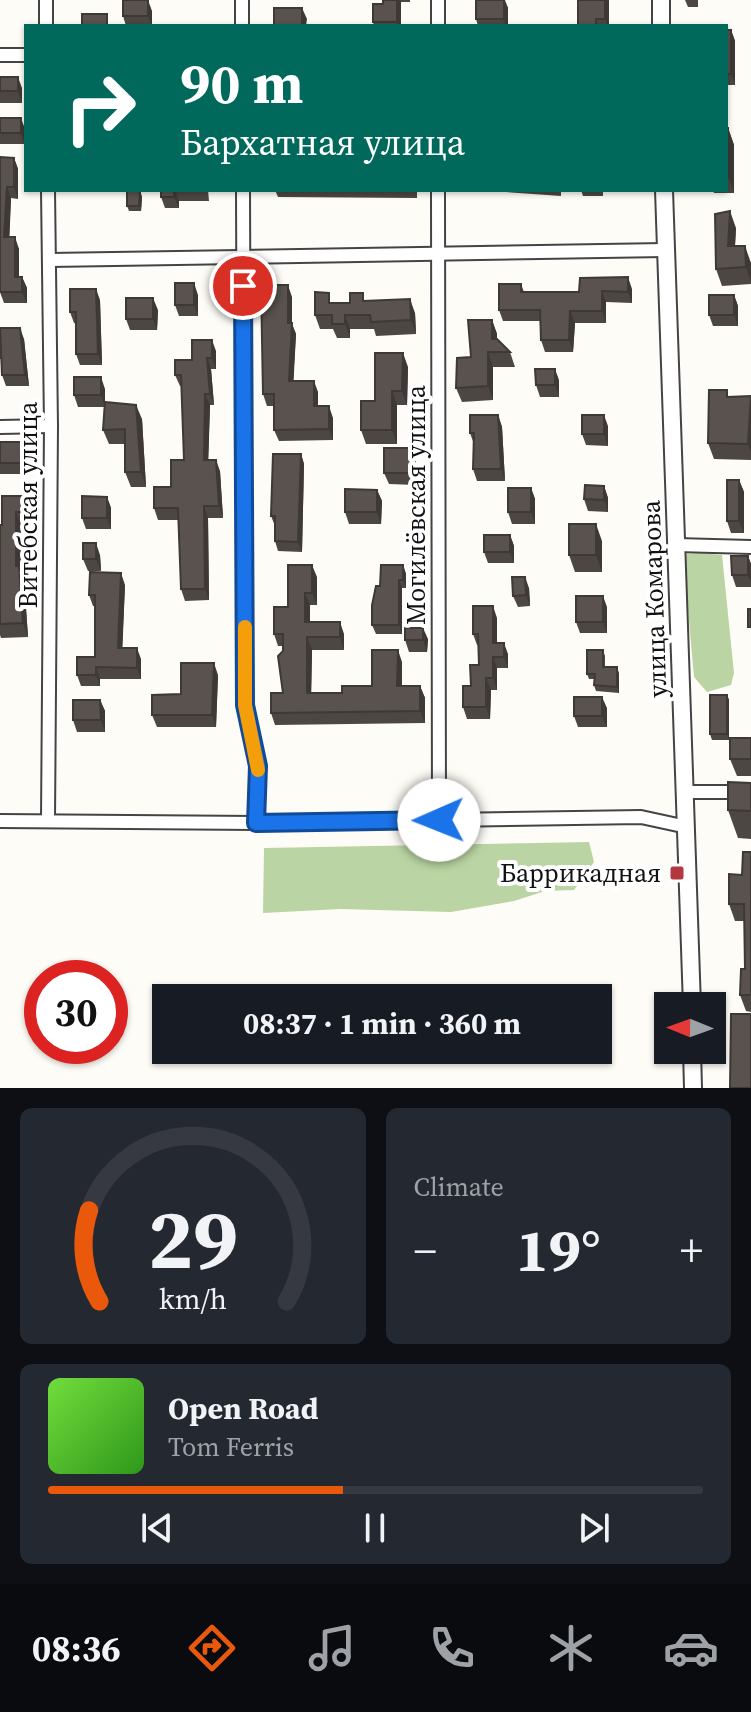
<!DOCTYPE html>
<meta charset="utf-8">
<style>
body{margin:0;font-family:"Source Serif 4",serif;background:#242831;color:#f1f3f6;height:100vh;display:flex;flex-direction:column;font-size:30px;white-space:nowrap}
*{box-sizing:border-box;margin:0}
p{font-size:26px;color:#9ea1a6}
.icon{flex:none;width:44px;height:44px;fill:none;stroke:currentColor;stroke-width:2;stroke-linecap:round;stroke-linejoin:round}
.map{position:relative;height:1088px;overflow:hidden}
.details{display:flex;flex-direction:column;gap:20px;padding:20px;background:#0d0f14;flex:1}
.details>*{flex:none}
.guide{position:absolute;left:24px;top:24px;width:704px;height:168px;border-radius:0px;box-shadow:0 2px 6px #0004;background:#00695c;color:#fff;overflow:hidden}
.needle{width:52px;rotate:271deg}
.controls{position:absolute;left:654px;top:992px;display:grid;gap:16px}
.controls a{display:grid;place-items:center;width:72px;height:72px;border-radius:0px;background:#171b24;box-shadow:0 2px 6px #0004;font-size:40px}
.speed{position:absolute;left:24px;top:960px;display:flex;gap:16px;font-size:40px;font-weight:700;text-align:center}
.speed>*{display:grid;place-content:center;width:104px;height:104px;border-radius:50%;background:#171b24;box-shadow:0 2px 6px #0004;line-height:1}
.speed .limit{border:12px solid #d22;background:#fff;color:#111}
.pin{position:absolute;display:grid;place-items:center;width:68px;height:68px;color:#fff;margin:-34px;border:4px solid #fff;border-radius:50%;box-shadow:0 2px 8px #0007}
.me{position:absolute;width:88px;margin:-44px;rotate:269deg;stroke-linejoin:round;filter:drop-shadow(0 0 6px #0008)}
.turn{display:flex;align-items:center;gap:28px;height:168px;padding:0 24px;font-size:36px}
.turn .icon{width:104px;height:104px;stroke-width:2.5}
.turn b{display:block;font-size:56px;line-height:68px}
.big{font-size:60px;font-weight:700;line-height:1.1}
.details .tile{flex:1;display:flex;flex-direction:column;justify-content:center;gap:12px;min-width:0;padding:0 28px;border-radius:12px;background:#242831}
.details .dial{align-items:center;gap:0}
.dial svg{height:208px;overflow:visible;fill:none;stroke:#363941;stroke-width:7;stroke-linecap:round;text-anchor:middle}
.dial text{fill:#f1f3f6;stroke:none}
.song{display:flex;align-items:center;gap:24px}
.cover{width:96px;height:96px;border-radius:12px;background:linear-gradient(135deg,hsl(100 70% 55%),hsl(110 70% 35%))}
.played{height:8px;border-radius:4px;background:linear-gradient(90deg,#ea580c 45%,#363941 45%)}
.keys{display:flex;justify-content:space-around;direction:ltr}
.heat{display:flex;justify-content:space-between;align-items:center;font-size:44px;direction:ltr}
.details .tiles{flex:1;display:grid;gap:20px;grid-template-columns:1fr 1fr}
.tile:last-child{grid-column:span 2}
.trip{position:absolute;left:152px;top:984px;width:460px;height:80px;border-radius:0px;background:#171b24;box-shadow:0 2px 6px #0004;font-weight:700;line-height:80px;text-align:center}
.dock{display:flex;height:128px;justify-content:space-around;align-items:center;background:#090b0e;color:#9ea1a6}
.dock .icon{width:56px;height:56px}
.dock .selected{color:#ea580c}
.dock b{font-size:36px;color:#f1f3f6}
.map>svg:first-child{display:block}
.forest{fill:#bad5a3}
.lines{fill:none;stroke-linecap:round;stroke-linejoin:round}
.minor-casing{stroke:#444;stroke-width:16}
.tertiary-casing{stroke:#444;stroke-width:20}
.minor{stroke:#fff;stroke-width:12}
.tertiary{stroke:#fff;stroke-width:16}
.wall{fill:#4d4743}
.shaded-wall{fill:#3e3937}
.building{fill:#59524e;stroke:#3e3937;stroke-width:2}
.route-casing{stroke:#114b97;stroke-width:20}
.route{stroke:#1a73e8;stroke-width:14}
.slow{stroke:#f59e0b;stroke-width:14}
.poi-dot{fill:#b3373e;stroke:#fff;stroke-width:3}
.labels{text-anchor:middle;stroke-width:8;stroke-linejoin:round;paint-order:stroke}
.street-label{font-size:26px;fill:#111;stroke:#fff}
.poi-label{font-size:26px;fill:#111;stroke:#fff;text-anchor:end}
</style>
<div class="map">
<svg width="751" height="1088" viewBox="0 0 751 1088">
<rect width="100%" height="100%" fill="#fefcf6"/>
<g class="forest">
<polygon points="701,553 722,555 734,673 731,685 707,692 694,677 683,554"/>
<polygon points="589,842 594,862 574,890 545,891 514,901 451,912 340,909 263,913 264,848"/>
</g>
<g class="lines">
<defs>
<g id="minor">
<polyline points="242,0 242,26"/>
<polyline points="46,26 46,0"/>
<polyline points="438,26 438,0"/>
<polyline points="0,55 26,55"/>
<polyline points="243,190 245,705 258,766 256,823"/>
<polyline points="438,190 439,820"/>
<polyline points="50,260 665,250"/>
<polyline points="0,427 51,426"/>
<polyline points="676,545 751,547"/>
<polyline points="686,792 751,792"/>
<polyline points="48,820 51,426 48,190"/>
<polyline points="0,821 256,823 641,817 687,827"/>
</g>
<g id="tertiary">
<polyline points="661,0 661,26"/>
<polyline points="664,190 692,1006"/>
<polyline points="692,1050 693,1088"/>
</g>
</defs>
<use href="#minor" class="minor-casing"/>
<use href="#tertiary" class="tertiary-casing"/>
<use href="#minor" class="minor"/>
<use href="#tertiary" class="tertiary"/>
</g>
<g class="wall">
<polygon points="383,0 410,0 410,2 401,2 401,26 374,26 373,22 383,4"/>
<polygon points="476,0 505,0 508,8 508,26 478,26 476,19"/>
<polygon points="609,0 609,26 578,26"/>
<polygon points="685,0 698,0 698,7 688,7"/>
<polygon points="152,11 152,26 126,26 123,16"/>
<polygon points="726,30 731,30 735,41 735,85 726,85"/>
<polygon points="0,77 22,88 22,103 0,103"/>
<polygon points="0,118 25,129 25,144 0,144"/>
<polygon points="726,128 728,128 734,145 734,193 714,193 713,190 726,190"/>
<polygon points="0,157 14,158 18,169 18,199 11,198 9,237 19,249 19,277 22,277 27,288 27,303 4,303 0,292"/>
<polygon points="161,190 208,190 209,201 179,201 179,208 165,208 161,197"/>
<polygon points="275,190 417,190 417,198 278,197"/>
<polygon points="505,190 561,190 561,196 506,192"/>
<polygon points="581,190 603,190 603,196 583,196"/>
<polygon points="140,191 142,197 141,211 129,211 127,206"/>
<polygon points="736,228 735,246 751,263 751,284 722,286 716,269"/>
<polygon points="521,284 524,292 579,292 632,289 632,303 606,302 606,323 575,323 573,352 545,352 541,340 540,321 503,321 499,310"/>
<polygon points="198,295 198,316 179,316 175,305"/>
<polygon points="734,295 738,306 738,326 713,326 709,315"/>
<polygon points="292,297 292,324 296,334 293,381 318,392 318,406 333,418 333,440 279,441 274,430 274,406 267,406 263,394"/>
<polygon points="100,300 102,365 80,365 76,354 76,324 74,323 70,312"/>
<polygon points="366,301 415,313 416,334 376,336 374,329 350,329 350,338 337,338 333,329 320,329 315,315 350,303"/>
<polygon points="158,310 157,330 130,330 126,319"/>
<polygon points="492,320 497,334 497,339 510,352 515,367 493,367 493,400 462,402 456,388"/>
<polygon points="0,328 24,339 29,386 6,386 2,375 2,359 0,359"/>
<polygon points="216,351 216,369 211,369 214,405 210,405 208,460 220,471 223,518 208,518 209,600 185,601 181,589 178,520 158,520 154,508 171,487 184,460 182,386 180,386 175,375 192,360"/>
<polygon points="408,367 407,405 397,405 397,444 366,444 361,430 375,401"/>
<polygon points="559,380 559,397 540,397 536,385"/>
<polygon points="105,389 105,402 142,419 146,487 131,487 125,472 125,444 109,444 103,430 104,407 78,407 74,395"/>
<polygon points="751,396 751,460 714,459 708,443"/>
<polygon points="498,415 502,427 505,481 477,481 473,469 474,444 470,433"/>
<polygon points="608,426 608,446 586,445 582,434"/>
<polygon points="0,442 26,442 30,454 30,474 0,474"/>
<polygon points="412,448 416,459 416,485 389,484 384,473"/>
<polygon points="301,454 304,464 302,552 278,551 275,541 275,526 271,516"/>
<polygon points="739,480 744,492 744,533 731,533 727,521"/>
<polygon points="604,486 608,498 608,512 588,511 584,499"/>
<polygon points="531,488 535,499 535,524 512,524 508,512"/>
<polygon points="377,490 382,501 381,524 349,524 345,512"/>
<polygon points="2,496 29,510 29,525 21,525 21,570 24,579 28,637 1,638 0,635 0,525 2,525"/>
<polygon points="107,497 111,508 111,529 86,529 82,518"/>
<polygon points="510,535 514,546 514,563 488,563 484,552"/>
<polygon points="602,541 602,572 575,572 569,555"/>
<polygon points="100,555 101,571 88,571 83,559"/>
<polygon points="748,556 751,564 751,587 736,587 732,575"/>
<polygon points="403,565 406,574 406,588 402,588 402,634 376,634 372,625 380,586"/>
<polygon points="317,577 317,605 310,605 310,622 344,634 344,650 312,650 311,693 342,693 372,686 402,662 402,686 420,686 425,698 425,723 275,725 271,713 283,693 283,646 278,646 274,634 288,607"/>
<polygon points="125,585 122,648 141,659 141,679 100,679 100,686 81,686 77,675 95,657 95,606 93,606 89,595"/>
<polygon points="529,588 530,606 518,607 513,596"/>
<polygon points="607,607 607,633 580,633 576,622"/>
<polygon points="497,618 497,643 508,654 508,668 497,668 497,690 491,690 490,719 467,719 463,707 479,665 478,645 477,645 473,634"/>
<polygon points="428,639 427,652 409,652 405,640"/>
<polygon points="603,650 605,656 605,667 619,673 619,693 596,691 594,685 595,679 589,679 587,674"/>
<polygon points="218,675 216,727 157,727 152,715"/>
<polygon points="727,695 729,700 729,740 712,740 710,734"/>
<polygon points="100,700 105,711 105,732 77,732 73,720"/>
<polygon points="607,708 607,727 578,727 574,716"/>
<polygon points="751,738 751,776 737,776 730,759"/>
<polygon points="751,783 751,839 738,838 728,810"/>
<polygon points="751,852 751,1012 746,1011 740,995 745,969 744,921 735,921 729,904"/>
</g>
<g class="shaded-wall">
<polygon points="148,0 152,11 152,26 148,16"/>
<polygon points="397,0 400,0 401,2 401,26 398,26 397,22"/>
<polygon points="504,0 508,8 508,26 506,26 504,19"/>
<polygon points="605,0 609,0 609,26 608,26 605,19"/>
<polygon points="302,8 307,19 306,26 302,26"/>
<polygon points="731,30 735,41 735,85 731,74"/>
<polygon points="18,77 22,88 22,103 18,91"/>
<polygon points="21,118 25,129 25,144 21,133"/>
<polygon points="728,128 734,145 734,193 728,176"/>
<polygon points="14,158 18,169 18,199 14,187"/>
<polygon points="7,187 11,198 9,249 4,237"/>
<polygon points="175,190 179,201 179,208 174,197"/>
<polygon points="140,191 142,197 141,211 139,206"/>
<polygon points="730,211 736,228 734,263 728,246"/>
<polygon points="15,237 19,249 19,288 15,277"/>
<polygon points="745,246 751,263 751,282 746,267"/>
<polygon points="22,277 27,288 27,303 22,292"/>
<polygon points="628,277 632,289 632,303 628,292"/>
<polygon points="194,283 198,295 198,316 194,305"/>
<polygon points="288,285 292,297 292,324 296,334 293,392 289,381"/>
<polygon points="96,289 100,300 102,365 98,354"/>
<polygon points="602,291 606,302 606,323 602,311"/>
<polygon points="734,295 738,306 738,326 734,315"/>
<polygon points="153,298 158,310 157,330 153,319"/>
<polygon points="410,299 415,313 416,334 411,320"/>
<polygon points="570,311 575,323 573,352 569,340"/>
<polygon points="345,315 350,329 350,338 345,324"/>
<polygon points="492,320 497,334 497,353 492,339"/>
<polygon points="20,328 24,339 29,386 25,375"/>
<polygon points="212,340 216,351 216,369 212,358"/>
<polygon points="488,352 493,367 493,400 488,386"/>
<polygon points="403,353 408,367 407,405 402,391"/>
<polygon points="207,358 211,369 214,405 210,394"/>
<polygon points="555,369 559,380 559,397 555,385"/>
<polygon points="101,377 105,389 105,407 101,395"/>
<polygon points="314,381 318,392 318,418 314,406"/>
<polygon points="392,391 397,405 397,444 392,430"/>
<polygon points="205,394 210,405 208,471 204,460"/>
<polygon points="751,403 751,452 748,444"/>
<polygon points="136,405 142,419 146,487 141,472"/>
<polygon points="329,406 333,418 333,440 329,429"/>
<polygon points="498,415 502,427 505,481 501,469"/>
<polygon points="604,415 608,426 608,446 604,434"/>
<polygon points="26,442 30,454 30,474 26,463"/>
<polygon points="412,448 416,459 416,485 412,473"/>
<polygon points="301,454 304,464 302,552 298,542"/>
<polygon points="216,460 220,471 223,518 219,506"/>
<polygon points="739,480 744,492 744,533 739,521"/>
<polygon points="604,486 608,498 608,512 604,500"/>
<polygon points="531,488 535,499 535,524 531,512"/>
<polygon points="377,490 382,501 381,524 377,512"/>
<polygon points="24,496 29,510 29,525 24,512"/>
<polygon points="107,497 111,508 111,529 107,518"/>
<polygon points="204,506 208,518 209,600 205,589"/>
<polygon points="16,512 21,525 21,570 24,579 28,637 23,623 16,566"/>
<polygon points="596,524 602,541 602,572 596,555"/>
<polygon points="510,535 514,546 514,563 510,552"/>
<polygon points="96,543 100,555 101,571 96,559"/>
<polygon points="748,556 751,564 751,583 748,575"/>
<polygon points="312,565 317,577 317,605 312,593"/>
<polygon points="403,565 406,574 406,588 403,580"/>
<polygon points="121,573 125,585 122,659 118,648"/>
<polygon points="525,577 529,588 530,606 526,595"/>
<polygon points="399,580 402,588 402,634 399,625"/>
<polygon points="305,593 310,605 310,634 305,622"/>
<polygon points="603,596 607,607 607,633 603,622"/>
<polygon points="493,606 497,618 497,654 493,643"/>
<polygon points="340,622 344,634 344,650 340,637"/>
<polygon points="423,628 428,639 427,652 423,640"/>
<polygon points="307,637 312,650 311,705 307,693"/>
<polygon points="504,643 508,654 508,668 504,657"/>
<polygon points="137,648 141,659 141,679 137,668"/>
<polygon points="398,650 402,662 402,698 397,686"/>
<polygon points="493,657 497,668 497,690 493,678"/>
<polygon points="214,663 218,675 216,727 212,715"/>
<polygon points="96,667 100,679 100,686 96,675"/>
<polygon points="617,667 619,673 619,693 617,687"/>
<polygon points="486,678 491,690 490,719 486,707"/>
<polygon points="420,686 425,698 425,723 420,711"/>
<polygon points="727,695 729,700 729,740 727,734"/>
<polygon points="602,697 607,708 607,727 602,716"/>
<polygon points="100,700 105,711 105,732 101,720"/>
</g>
<g class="building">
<rect x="123" y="0" width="25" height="16"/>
<polygon points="383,0 397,0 397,22 373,22 373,4 383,4"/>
<rect x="476" y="0" width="28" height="19"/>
<polygon points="578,0 605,0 605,19 596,19 596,26 578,26"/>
<rect x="274" y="8" width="28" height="18"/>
<rect x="82" y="14" width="25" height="12"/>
<rect x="726" y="30" width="5" height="44"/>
<rect x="0" y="77" width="18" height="14"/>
<rect x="0" y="118" width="21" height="15"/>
<rect x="726" y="128" width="2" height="48"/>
<polygon points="0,157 14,158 14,187 7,187 4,237 15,237 15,277 22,277 22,292 0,292"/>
<rect x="161" y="190" width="13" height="7"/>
<polygon points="127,191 140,191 139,206 127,206"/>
<polygon points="730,211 728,246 745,246 746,267 716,269 715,214"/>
<polygon points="628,277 628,292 602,291 602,311 570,311 569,340 541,340 540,310 499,310 499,284 521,284 521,292 579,292 580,278"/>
<rect x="175" y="283" width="19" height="22"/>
<polygon points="261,285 288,285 288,323 292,323 289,381 314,381 314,406 329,406 329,429 274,430 274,394 263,394"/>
<polygon points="70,289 96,289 98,354 76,354 76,312 70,312"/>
<polygon points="315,292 329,293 329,303 350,303 350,293 363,293 363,301 410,299 411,320 371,322 370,315 345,315 345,324 332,324 332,315 315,315"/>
<rect x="709" y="295" width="25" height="20"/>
<rect x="126" y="298" width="27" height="21"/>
<polygon points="468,320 492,320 492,339 497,339 510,352 488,352 488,386 456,388 457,358 471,357"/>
<polygon points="0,328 20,328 25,375 2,375"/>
<polygon points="192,340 212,340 212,358 207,358 210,394 205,394 204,460 216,460 219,506 204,506 205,589 181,589 178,508 154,508 154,487 171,487 171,460 184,460 181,375 175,375 175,360 192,360"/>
<polygon points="375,353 403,353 402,391 392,391 392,430 361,430 361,401 375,401"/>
<polygon points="535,369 555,369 555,385 536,385"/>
<rect x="74" y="377" width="27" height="18"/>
<polygon points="709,390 727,390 727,397 751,396 748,444 708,443"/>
<polygon points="105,402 136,405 141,472 125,472 125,429 103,430"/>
<polygon points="470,415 498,415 501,469 473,469 474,433 470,433"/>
<rect x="582" y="415" width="22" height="19"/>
<rect x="0" y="442" width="26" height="21"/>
<rect x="384" y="448" width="28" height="25"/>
<polygon points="273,454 301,454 298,542 275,541 275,516 271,516"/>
<rect x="727" y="480" width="12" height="41"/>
<polygon points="585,485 604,486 604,500 584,499"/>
<rect x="508" y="488" width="23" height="24"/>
<polygon points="345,489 377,490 377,512 345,512"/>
<polygon points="2,496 24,496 24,512 16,512 16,566 19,566 23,623 0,624 0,525 2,525"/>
<polygon points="82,496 107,497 107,518 82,518"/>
<rect x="569" y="524" width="27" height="31"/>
<rect x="484" y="535" width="26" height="17"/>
<rect x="83" y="543" width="13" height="16"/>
<polygon points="731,556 748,556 748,575 732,575"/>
<polygon points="288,565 312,565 312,593 305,593 305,622 340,622 340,637 307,637 307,693 342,693 342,686 372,686 372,650 398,650 397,686 420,686 420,711 271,713 271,693 283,693 278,656 283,651 283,634 274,634 274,607 288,607"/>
<polygon points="381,565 403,565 403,580 399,580 399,625 372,625 372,605 376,586 380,586"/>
<polygon points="90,572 121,573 118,648 137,648 137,668 96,667 96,675 77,675 77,657 95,657 95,595 89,595"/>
<polygon points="512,577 525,577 526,595 513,596"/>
<rect x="576" y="596" width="27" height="26"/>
<polygon points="473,606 493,606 493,643 504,643 504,657 493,657 493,678 486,678 486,707 463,707 463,686 471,686 470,665 479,665 478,634 473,634"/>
<rect x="748" y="609" width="3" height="18"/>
<rect x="405" y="628" width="18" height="12"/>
<polygon points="587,650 603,650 603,667 617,667 617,687 594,685 595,674 587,674"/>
<polygon points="181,663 214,663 212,715 152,715 152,695 181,694"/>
<rect x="710" y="695" width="17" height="39"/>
<rect x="574" y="697" width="28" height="19"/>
<polygon points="73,700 100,700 101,720 73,720"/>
<rect x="730" y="738" width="21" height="21"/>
<polygon points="728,782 751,783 751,811 728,810"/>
<polygon points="743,852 751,852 751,995 740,995 741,969 745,969 744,904 729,904 729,874 742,875"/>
<polygon points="731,1014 751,1014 751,1088 730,1088"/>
</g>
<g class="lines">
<defs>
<polyline id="route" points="243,286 245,705 258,766 256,823 439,820"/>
</defs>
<use href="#route" class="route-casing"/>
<use href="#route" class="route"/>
<polyline class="slow" points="245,627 245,705 258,770"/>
</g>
<rect class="poi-dot" x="669" y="865" width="16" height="16" rx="4"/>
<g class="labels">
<g class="street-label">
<text transform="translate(28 505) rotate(-90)" y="9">Витебская улица</text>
<text transform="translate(416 505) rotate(-90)" y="9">Могилёвская улица</text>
<text transform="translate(654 599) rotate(-92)" y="9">улица Комарова</text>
</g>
<g class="poi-label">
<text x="661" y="882">Баррикадная</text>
</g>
</g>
</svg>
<div class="controls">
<a><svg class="needle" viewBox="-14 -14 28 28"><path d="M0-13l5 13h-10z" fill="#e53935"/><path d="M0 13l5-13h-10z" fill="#9ea1a6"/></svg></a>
</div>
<div class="speed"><div class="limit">30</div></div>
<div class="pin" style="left:243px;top:286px;background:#d93025"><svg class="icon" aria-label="arrive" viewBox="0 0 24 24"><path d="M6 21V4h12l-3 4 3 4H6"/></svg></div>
<svg class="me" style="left:439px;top:820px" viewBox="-20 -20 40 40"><circle r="19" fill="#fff"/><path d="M0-13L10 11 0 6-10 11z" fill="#1a73e8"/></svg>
<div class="trip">08:37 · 1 min · 360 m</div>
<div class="guide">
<div class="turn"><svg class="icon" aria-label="right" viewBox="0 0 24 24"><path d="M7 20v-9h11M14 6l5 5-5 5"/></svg><div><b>90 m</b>Бархатная улица</div></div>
</div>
</div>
<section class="details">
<div class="tiles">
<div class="tile dial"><svg viewBox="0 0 100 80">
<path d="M14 69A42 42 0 1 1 86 69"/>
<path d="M14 69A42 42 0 0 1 10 34" stroke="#ea580c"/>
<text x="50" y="56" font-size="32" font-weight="700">29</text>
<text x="50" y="72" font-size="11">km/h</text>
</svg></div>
<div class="tile"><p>Climate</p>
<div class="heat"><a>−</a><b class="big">19°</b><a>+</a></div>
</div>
<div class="tile">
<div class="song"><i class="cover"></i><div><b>Open Road</b><p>Tom Ferris</p></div></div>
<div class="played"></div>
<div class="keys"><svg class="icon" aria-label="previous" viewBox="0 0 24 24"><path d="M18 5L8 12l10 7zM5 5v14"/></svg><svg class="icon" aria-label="pause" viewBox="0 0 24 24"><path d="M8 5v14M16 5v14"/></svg><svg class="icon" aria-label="next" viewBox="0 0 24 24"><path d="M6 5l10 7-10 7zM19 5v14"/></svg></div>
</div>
</div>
</section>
<nav class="dock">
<b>08:36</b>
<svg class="icon selected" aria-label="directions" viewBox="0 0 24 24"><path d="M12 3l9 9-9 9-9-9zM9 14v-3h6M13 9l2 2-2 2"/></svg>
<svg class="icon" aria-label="music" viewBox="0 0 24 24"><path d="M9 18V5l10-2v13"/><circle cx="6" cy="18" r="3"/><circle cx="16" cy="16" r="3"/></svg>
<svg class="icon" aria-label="phone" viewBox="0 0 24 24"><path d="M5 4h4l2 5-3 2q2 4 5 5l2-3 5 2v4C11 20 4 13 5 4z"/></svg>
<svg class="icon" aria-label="climate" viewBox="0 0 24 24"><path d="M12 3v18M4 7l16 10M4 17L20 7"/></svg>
<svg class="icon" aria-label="car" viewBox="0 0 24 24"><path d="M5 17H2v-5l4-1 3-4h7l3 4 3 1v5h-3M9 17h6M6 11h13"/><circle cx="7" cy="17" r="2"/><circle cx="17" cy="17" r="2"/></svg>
</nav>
